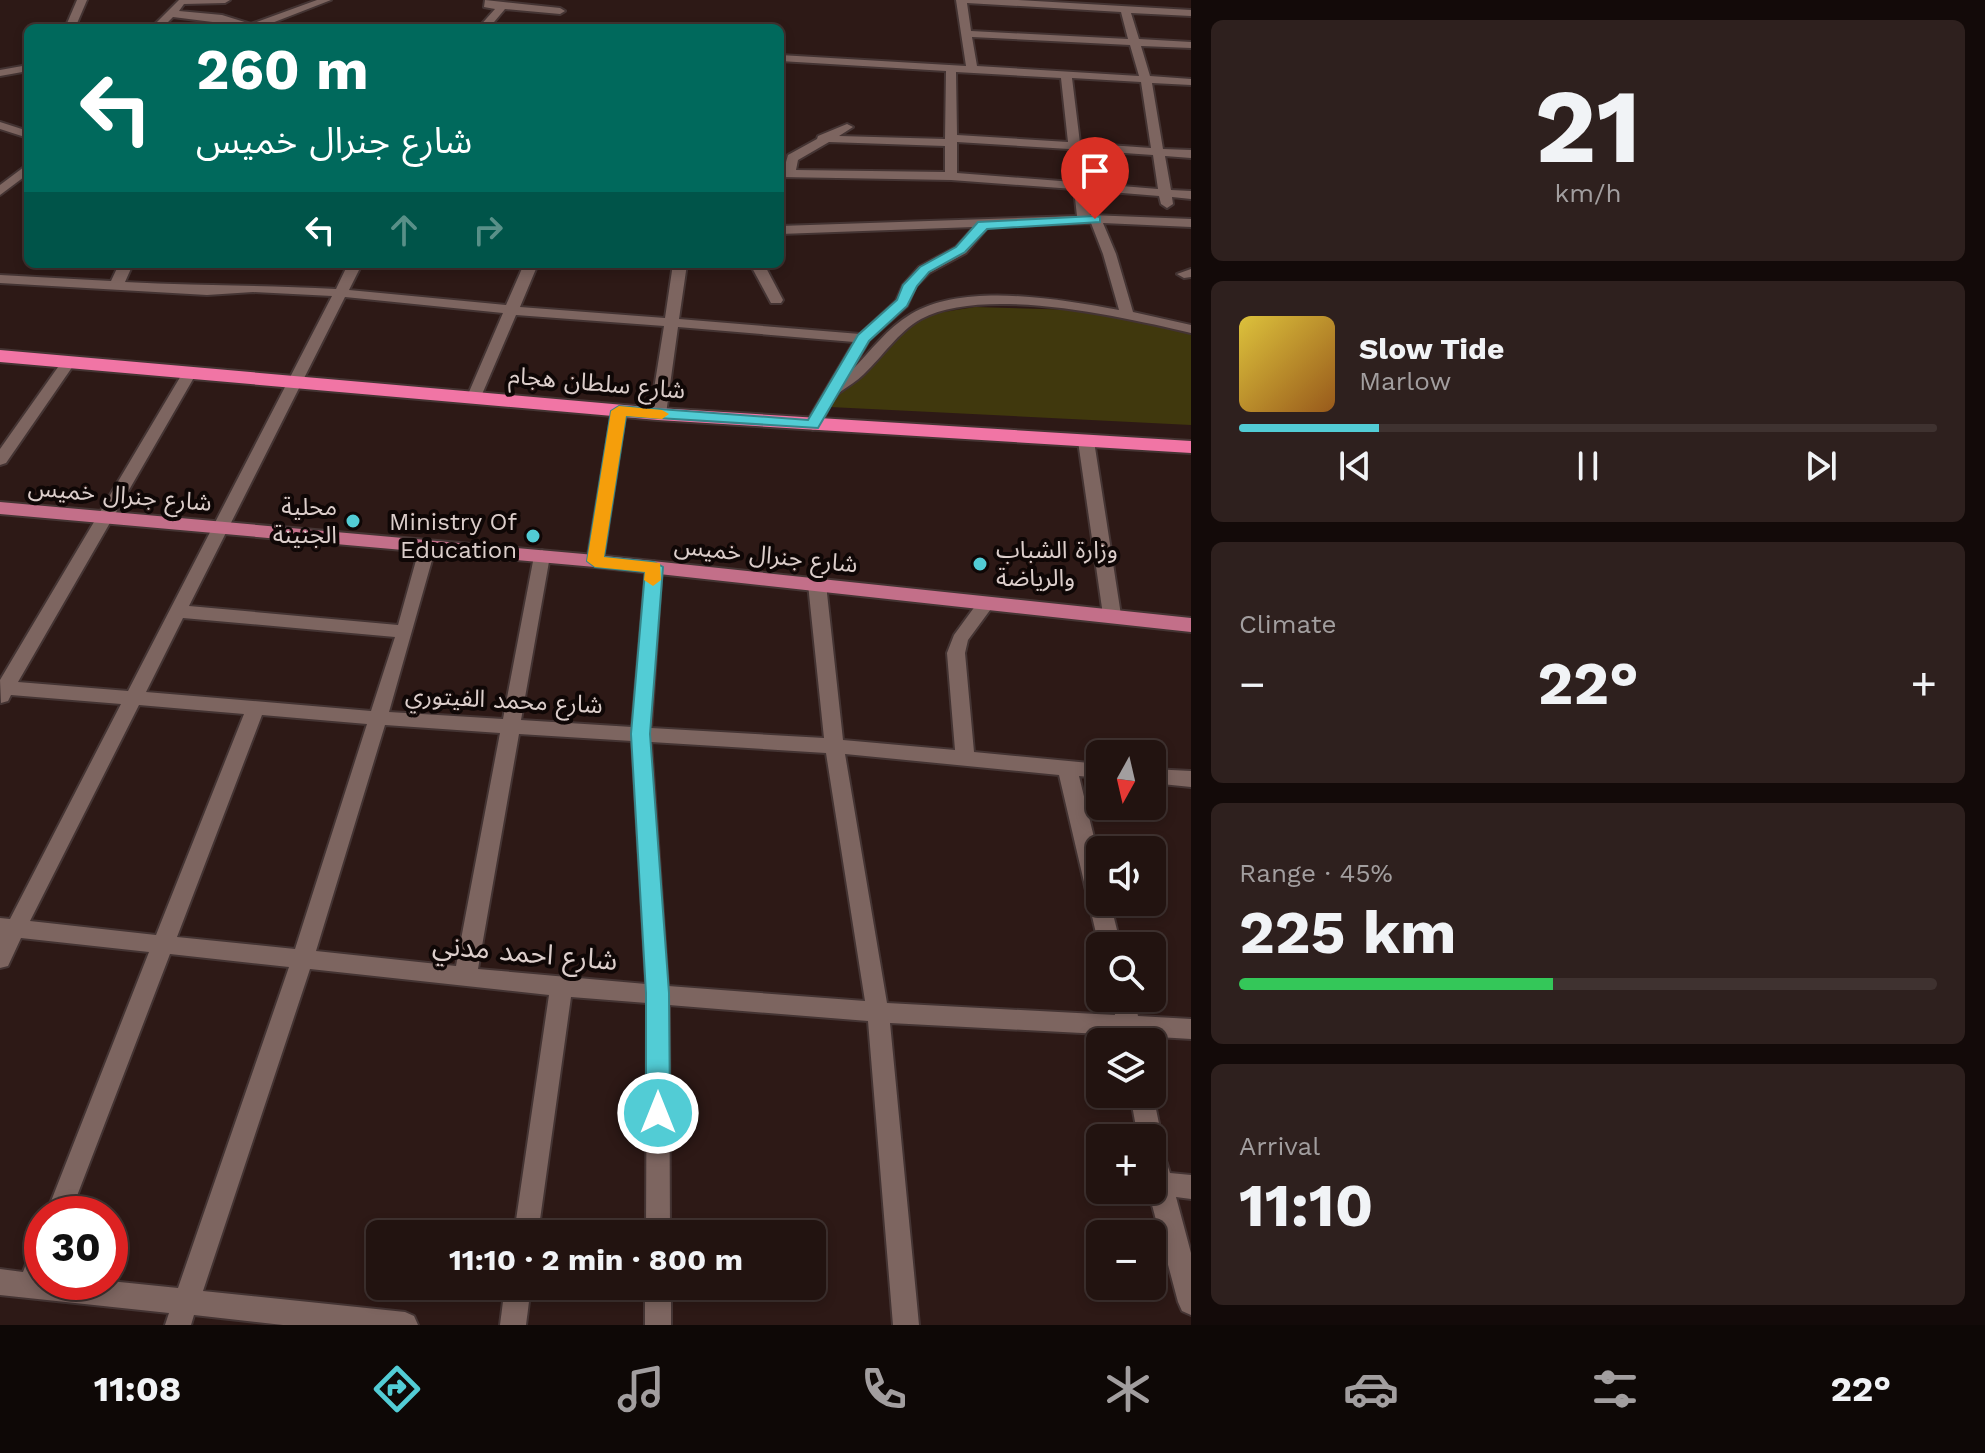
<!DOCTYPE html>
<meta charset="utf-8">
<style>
body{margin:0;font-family:"Work Sans","Noto Sans Arabic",sans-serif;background:#2e201e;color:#f1f3f6;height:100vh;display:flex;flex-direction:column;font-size:30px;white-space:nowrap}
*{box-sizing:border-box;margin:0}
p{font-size:26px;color:#a29e9f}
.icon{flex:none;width:44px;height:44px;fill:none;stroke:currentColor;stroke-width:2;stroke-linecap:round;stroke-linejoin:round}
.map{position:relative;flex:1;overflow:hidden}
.drawer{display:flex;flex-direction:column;gap:20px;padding:20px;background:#130a09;width:794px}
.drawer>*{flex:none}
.hud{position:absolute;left:24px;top:24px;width:760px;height:244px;border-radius:12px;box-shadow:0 4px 12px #0003,0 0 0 2px #3f3230;background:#00695c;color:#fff;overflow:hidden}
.needle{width:52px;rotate:188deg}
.tools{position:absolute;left:1086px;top:740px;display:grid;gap:16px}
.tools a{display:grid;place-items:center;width:80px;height:80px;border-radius:12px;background:#221310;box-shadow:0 4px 12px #0003,0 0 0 2px #3f3230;font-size:40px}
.speed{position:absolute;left:24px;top:1196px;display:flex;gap:16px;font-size:40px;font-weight:700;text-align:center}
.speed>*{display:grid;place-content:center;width:104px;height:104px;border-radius:50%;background:#221310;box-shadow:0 4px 12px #0003,0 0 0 2px #3f3230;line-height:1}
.speed .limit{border:12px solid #d22;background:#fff;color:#111}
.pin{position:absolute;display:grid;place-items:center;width:68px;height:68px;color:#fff;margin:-82px -34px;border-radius:50% 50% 50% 0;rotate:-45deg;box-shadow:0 0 8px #0007}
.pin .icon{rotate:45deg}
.me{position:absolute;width:88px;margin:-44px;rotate:0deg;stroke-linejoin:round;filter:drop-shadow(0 0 6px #0008)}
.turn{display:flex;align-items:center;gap:28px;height:168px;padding:0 40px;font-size:36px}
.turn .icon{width:104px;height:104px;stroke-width:2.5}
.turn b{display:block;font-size:56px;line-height:68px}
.lanes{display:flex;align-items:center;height:76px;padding:0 40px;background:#0003;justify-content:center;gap:40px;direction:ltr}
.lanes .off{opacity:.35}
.big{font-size:60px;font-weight:700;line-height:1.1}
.drawer .widget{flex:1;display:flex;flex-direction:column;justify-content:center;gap:12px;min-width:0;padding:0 28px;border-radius:12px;background:#2e201e}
.drawer .dial{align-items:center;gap:0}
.dial b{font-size:104px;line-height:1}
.song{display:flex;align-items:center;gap:24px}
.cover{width:96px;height:96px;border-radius:12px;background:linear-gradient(135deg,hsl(50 70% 55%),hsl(30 70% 35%))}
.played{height:8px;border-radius:4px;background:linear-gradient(90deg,#52ccd5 20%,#3f3230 20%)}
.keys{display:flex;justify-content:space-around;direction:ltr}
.heat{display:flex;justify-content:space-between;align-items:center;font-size:44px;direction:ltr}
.charge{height:12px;border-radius:6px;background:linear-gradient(90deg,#34c759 45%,#3f3230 0)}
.trip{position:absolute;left:366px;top:1220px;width:460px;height:80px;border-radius:12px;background:#221310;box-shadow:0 4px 12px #0003,0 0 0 2px #3f3230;font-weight:700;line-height:80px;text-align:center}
.menu{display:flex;height:128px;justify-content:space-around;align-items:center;background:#0e0806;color:#a29e9f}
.menu .icon{width:56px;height:56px}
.menu .current{color:#52ccd5}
.menu b{font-size:36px;color:#f1f3f6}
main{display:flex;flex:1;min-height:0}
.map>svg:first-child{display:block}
.green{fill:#40380d}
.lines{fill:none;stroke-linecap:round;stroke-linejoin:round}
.minor-casing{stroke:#443433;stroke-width:4}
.major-casing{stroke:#443433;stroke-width:4}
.highway-casing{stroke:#443433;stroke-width:4}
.minor{fill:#7d6560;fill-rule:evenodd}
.major{fill:#c36f89;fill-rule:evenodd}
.highway{fill:#f175a5;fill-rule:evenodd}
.route{fill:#52ccd5;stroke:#35858a;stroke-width:2}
.slow{fill:#f59e0b}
.poi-dot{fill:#52ccd5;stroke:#0f0706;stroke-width:3}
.labels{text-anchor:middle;stroke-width:8;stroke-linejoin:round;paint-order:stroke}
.street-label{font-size:24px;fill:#dccecb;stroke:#0f0706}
.poi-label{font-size:24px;fill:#dccecb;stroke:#0f0706;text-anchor:end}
.near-street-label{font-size:28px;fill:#dccecb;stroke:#0f0706}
</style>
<main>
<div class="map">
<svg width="1191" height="1325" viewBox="0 0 1191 1325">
<rect width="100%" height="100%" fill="#2d1916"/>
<polygon class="green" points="975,307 1078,310 1191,332 1191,425 830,407 835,394 917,320 931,314"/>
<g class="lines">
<defs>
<g id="minor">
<polygon points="77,0 87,0 75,28 65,28"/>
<polygon points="179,0 230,0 225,3 184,4 179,11 222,15 251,24 317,0 331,0 259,28 173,17 162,28 151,28"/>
<polygon points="485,0 560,8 565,11 560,14 505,9 489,28 478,28 495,9 484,7"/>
<path d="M956,0H1018L1191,10V16L1131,13L1139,39L1191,42V48L1141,46L1150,76L1191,79V85L1152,83L1163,149L1191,150V158L1165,156L1171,190L1191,191V199L1172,197L1173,204L1167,208L1161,204L1159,196L1086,190L1090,215L1191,219V227L1103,223L1116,254L1133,312L1191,325V333C1123,317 984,285 921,319C898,332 883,356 864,374C857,381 848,386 840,392C831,399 825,418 818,428L813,430L805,425L854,342L678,327L666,414L658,419L650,414L664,326L516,315L480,399L473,403L466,399L503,313L345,297L189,606L398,625L420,546L428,540L434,542L436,546L389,712L503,719L534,556L542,550L550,556L521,720L632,727L646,567L654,561L662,567L651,728L824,738L808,584L817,578L826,584L843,740L955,750L947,653L954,635L981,598H993L996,602L968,640L965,653L974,752L1100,764V778L1079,776L1100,862V902H1110L1121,946H1099L1059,775L845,754L887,1003L1115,1015L1112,998H1134L1138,1016L1191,1019V1039L1142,1036L1143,1042H1121L1119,1035L890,1023L919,1325H893L868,1021L669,1005L670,1234H646L647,1003L571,997L538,1234H514L549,995L310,969L203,1291L405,1312L414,1316L418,1325H283L194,1315L191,1325H165L169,1313L0,1295V1269L23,1272L33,1246L42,1242V1282L110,1281L178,1288L289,967L170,954L70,1214H46L149,952L21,938L8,966L0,968V918L10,919L121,704L11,695L8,701L1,703L0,680L182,374L189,370L196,374L18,682L128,691L332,296L253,292L207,295L0,283V275L111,281L119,264H133L125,282C195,286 265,285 336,289L348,264H362L349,290L506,305L524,264H538L520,307L665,318L673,264H687L679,319L860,334L896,301L903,285L919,267L956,247L974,227L780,234V226L1077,216L1074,189L951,180L780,177V169H784L788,155L817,139L818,136L847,124L853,127L839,136L945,139L946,71L780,61V55L966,66ZM967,3L1121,12L1128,39L971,31ZM972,37L1130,45L1139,76L977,66ZM956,72L1061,78L1068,142L957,135ZM1072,78L1141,82L1151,148L1080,143ZM829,142L945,146V172L796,170L798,160ZM957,142L1069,149L1073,182L957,173ZM1081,150L1153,155L1158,189L1085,183ZM1091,223L1103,254L1119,310C1059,299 965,282 911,314C887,328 871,351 852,370L869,340L907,306L916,286L929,273L966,253L988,227ZM183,618L395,637L371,711L146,692ZM139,705L244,714L156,935L30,921ZM262,715L367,724L295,949L177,937ZM385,725L500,733L456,966L316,951ZM519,734L632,741L646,984L478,969ZM651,742L826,753L865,1001L668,986Z"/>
<polygon points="28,65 28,71 0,76 0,70"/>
<polygon points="0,122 28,131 28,138 0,129"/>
<polygon points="28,164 28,174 0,195 0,185"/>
<polygon points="750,264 764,264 783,300 781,303 771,303"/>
<polygon points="1191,269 1191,277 1184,278 1177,274"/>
<polygon points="68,359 75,363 6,463 0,465 0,449 63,360"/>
<polygon points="619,407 626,411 603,561 595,567 587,561 612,411"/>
<polygon points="1086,436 1094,441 1121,615 1112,621 1103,615 1078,441"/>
<polygon points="1152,769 1191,771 1191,787 1152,783"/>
<polygon points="1152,1090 1162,1138 1160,1142 1170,1173 1191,1175 1191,1199 1176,1197 1191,1253 1191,1315 1182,1311 1178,1302 1148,1190 1152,1190 1152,1138 1138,1138 1130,1094 1152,1094"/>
<polygon points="505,1286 531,1286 526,1325 500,1325"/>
<rect x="645" y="1286" width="26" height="39"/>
</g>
<polygon id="major" points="0,502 595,555 1191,618 1191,632 595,567 0,514"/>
<polygon id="highway" points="0,350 658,408 1191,441 1191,453 658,420 0,362"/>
</defs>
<use href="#minor" class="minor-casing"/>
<use href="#major" class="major-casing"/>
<use href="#highway" class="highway-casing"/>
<use href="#minor" class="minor"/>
<use href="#major" class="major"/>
<use href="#highway" class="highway"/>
</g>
<polygon class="route" points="1095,216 1100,217 1100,222 987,229 965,252 929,272 917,286 907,306 869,341 818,428 626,416 604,557 654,562 663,567 650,734 669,993 670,1113 666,1121 658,1124 649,1121 646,1113 646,993 631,734 645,572 595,567 587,561 611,411 619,406 808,420 858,335 897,300 903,285 920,267 956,247 978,222"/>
<polygon class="slow" points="619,406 662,410 669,414 662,419 626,416 604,557 660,563 661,580 653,586 644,580 645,572 595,567 587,561 611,411"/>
<g class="poi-dot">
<circle cx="353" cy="521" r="8"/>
<circle cx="533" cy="536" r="8"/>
<circle cx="980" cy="564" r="8"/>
</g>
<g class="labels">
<g class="street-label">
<text transform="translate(597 383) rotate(5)" y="8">شارع سلطان هجام</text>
<text transform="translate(120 495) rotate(5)" y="8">شارع جنرال خميس</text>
<text transform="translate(766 555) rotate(6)" y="8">شارع جنرال خميس</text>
<text transform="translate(504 700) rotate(3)" y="8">شارع محمد الفيتوري</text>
</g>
<g class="poi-label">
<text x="337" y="515">محلية<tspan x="337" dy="28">الجنينة</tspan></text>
<text x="517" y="530">Ministry Of<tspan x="517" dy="28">Education</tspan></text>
<text x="996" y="558" text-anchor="start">وزارة الشباب<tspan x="996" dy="28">والرياضة</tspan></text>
</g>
<g class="near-street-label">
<text transform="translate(525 952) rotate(5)" y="10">شارع احمد مدني</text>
</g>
</g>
</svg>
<div class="tools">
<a><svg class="needle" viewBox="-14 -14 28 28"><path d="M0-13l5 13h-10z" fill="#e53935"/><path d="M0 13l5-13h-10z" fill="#a29e9f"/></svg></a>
<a><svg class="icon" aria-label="sound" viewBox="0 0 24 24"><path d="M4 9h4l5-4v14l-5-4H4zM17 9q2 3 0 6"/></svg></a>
<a><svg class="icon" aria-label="search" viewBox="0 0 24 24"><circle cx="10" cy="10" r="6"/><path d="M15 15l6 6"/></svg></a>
<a><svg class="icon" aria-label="layers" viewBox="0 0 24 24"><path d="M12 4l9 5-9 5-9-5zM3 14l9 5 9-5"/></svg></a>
<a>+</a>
<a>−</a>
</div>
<div class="speed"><div class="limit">30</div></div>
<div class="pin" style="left:1095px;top:219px;background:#d93025"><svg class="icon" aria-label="arrive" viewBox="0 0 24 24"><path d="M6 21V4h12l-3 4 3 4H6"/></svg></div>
<svg class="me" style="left:658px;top:1113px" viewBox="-20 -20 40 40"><circle r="17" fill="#52ccd5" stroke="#fff" stroke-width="3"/><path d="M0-11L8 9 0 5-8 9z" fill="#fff"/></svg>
<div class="trip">11:10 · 2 min · 800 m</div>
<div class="hud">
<div class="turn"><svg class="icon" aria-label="left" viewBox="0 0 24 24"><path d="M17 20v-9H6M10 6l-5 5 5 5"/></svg><div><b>260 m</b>شارع جنرال خميس</div></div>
<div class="lanes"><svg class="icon" aria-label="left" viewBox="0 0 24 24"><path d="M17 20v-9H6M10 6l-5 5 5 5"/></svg><svg class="icon off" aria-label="ahead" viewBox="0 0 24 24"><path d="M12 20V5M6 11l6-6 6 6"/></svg><svg class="icon off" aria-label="right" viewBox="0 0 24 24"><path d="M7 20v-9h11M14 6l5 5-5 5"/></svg></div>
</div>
</div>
<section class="drawer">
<div class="widget dial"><b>21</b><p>km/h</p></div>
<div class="widget">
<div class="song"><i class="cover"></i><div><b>Slow Tide</b><p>Marlow</p></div></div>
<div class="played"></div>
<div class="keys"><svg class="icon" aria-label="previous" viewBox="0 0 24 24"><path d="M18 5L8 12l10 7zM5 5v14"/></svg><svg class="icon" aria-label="pause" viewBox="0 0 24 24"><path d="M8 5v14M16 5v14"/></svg><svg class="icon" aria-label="next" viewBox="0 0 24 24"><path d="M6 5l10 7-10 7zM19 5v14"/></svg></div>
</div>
<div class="widget"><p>Climate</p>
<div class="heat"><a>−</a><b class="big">22°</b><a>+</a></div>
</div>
<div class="widget"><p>Range · 45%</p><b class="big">225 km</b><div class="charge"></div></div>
<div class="widget"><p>Arrival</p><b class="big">11:10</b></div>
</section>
</main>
<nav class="menu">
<b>11:08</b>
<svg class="icon current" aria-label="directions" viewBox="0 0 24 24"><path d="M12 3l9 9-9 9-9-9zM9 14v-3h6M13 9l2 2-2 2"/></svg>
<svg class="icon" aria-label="music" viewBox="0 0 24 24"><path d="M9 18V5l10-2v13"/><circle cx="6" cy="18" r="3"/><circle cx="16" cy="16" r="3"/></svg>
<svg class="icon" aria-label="phone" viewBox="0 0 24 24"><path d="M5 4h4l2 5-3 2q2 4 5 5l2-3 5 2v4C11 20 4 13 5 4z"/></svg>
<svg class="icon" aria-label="climate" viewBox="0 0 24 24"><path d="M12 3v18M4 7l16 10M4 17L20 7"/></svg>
<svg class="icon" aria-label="car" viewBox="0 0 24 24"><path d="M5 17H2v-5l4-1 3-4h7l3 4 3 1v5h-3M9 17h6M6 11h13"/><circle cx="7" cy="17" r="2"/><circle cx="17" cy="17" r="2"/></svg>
<svg class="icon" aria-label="filters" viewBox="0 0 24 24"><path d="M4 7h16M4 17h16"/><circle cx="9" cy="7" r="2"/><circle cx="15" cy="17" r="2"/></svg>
<b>22°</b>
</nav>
